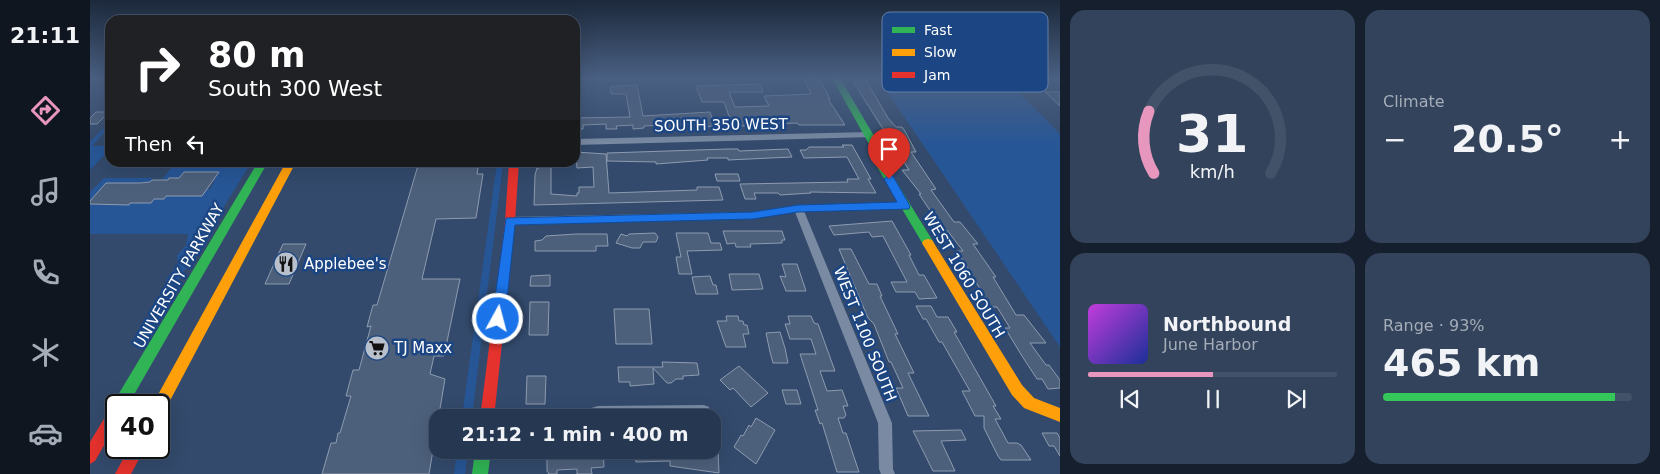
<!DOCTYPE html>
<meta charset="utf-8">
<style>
body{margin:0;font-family:"DejaVu Sans",sans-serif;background:#32435b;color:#f1f3f6;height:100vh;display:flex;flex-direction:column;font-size:19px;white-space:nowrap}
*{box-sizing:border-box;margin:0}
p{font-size:16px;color:#a4acb7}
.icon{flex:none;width:28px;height:28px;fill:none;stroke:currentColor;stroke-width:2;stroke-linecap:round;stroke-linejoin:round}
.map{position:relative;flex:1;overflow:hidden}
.details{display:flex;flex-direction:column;gap:10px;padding:10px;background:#151f2d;width:600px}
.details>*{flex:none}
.top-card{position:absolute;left:15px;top:15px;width:475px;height:152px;border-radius:15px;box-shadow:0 5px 20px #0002,0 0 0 1px #425268;background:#202124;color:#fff;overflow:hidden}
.speed{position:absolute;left:15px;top:394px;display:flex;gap:10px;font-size:25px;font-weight:700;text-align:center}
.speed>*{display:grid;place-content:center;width:65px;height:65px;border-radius:50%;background:#263851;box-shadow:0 5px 20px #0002,0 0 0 1px #425268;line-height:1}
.speed .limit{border:2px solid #111;border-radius:8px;background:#fff;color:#111}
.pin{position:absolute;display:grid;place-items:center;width:42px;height:42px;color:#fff;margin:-51px -21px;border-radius:50% 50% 50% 0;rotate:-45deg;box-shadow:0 0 5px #0007}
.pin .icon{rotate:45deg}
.me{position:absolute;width:55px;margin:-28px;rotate:7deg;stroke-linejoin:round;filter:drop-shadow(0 0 4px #0008)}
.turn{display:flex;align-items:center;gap:18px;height:105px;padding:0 20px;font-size:22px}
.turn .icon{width:65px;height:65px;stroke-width:2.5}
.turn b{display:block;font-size:35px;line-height:42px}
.then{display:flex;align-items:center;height:48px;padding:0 20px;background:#0003;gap:10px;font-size:19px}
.big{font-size:38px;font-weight:800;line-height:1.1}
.details .card{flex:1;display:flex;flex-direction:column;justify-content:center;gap:8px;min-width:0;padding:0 18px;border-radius:15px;background:#32435b}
.details .dial{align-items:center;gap:0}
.dial svg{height:130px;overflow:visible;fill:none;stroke:#425268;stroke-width:7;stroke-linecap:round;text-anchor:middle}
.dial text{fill:#f1f3f6;stroke:none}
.song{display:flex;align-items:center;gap:15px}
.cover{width:60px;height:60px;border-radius:8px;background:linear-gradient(135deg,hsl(290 70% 55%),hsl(230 70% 35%))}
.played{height:5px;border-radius:2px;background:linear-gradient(90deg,#e797bd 50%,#425268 50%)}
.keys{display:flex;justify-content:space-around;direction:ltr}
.heat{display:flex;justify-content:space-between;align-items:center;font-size:28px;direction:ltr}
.charge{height:8px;border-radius:4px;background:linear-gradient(90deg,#34c759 93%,#425268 0)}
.details .tiles{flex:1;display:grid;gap:10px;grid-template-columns:repeat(2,1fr)}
.trip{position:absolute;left:339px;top:409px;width:292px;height:50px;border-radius:15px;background:#263851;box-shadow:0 5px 20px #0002,0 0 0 1px #425268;font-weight:800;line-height:50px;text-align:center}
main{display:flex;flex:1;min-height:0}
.tab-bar{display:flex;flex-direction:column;width:90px;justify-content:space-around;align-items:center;background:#0f1620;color:#a4acb7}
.tab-bar .icon{width:35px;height:35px}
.tab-bar .active{color:#e797bd}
.tab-bar b{font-size:22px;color:#f1f3f6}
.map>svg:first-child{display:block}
.green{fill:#275696}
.building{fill:#4d607b;stroke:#8d9bb0}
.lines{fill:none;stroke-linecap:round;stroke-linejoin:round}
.street{fill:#798aa2;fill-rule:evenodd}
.fast{fill:#30b455;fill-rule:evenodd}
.slow{fill:#ff9f0a;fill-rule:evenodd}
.jam{fill:#e5322d;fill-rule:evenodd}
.route{fill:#1a73e8;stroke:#114b97}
.labels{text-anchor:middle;stroke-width:5;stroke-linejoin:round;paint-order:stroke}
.street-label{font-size:15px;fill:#fff;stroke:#1c4683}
.poi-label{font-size:15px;fill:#fff;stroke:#1c4683;text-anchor:start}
.key{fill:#1c4683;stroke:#607ea8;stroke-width:1}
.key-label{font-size:14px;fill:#fff}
</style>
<main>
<nav class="tab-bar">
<b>21:11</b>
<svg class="icon active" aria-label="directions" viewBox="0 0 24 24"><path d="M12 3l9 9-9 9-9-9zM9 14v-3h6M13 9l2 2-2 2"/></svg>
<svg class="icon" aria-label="music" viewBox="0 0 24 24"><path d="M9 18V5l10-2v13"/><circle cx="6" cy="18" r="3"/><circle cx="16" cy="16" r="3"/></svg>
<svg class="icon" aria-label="phone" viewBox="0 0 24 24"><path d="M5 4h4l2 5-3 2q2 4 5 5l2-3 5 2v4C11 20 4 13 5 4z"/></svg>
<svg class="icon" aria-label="climate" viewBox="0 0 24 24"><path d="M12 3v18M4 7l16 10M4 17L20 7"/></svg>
<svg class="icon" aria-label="car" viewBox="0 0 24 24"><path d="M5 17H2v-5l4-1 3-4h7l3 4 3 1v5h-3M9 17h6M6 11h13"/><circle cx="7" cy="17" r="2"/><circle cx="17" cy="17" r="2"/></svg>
</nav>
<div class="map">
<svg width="970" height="474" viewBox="0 0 970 474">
<rect width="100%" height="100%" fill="#334a6c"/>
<g class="green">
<polygon points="788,78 915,78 970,134 970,347"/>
<polygon points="20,121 20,126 2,146 20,146 20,149 0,170 0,142"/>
<polygon points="85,163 161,163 85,286 78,291 79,285 76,283 76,280 88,265 87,256 96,245 98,234 0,234 0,204 38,205 40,203 76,196 112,196 117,189 120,189 128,173 94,172 89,178 79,178 77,181 71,181"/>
<polygon points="407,163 413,163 382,417 372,417"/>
<polygon points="14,178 63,178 60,182 51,182 0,201 0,192"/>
<polygon points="367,450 378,450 375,474 364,474"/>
</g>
<g class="building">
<polygon points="714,79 728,79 732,83 740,99 738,99 755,125 709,125 707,123 632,127 630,120 640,119 634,102 612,102 606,86 670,84 673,92 639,92 645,107 679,106 674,96 721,94"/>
<polygon points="762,80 776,80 798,118 806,127 812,127 815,131 826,152 821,152 846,189 841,190 864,222 870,222 888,244 883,244 906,277 903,277 926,315 934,315 956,343 940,343 956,365 959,365 970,380 970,388 958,389 952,379 947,379 932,356 915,328 920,328 907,307 901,307 867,251 873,251 857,230 854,230 845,218 829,194 831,194 812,170 819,170"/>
<polygon points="539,85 547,85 553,116 620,112 625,126 613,127 611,122 594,123 595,125 585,125 586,128 573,128 573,125 554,126 554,128 543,129 543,125 526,126 527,129 516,129 516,124 493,125 493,129 485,129 485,118 540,117 536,94 521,94 520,87"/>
<polygon points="955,92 970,92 970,106"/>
<polygon points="6,112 19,112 7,124 0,124 0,118"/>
<polygon points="752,145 762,145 781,179 778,179 786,193 720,192 721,193 690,195 688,193 664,193 666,199 655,199 650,184 758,182 757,179 769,179 757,157 714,158 710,150 716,150 719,147 754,147"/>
<polygon points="638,149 648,149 649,151 698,149 702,157 638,160 638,158 617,158 618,160 566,164 566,162 517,161 517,153"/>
<polygon points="486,152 516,154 519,193 607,190 607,187 629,187 633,200 444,205 445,175 447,168 449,168 450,162 461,162 461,194 487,196 487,193 489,193 489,187 504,187 503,167 487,168"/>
<polygon points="329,162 389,162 387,174 393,174 386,218 346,219 332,279 370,279 354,356 344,356 340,374 355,379 339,474 232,474 241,443 246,443 248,433 250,433 261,396 256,396 263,370 269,370 281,326 277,327 283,305 287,305"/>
<polygon points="94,172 129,172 112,196 76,196 74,199 64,199 61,203 40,203 39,205 0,204 0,201 16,183 50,183 60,182 62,180 78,180 79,178 89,178"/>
<polygon points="625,174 648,174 650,181 627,181"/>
<polygon points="802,221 821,255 819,255 829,275 834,275 847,298 829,299 825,292 806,292 801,282 817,282 793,236 782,237 779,232 744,235 739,226"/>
<polygon points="633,231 692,231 695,240 692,240 692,243 660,244 661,247 646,247 645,243 637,244"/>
<polygon points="565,233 568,237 566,242 553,242 550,248 542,248 526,243 531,234 537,236 539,234"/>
<polygon points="586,233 618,233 621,243 630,243 632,250 597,251 602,274 589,274 586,257 591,257"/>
<polygon points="486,234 517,234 518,246 506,246 506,251 445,251 445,241 452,240 456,236"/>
<polygon points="193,244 216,244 199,284 175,284"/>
<polygon points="749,249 761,249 779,284 787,284 792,296 790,296 808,334 805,334 824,373 818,373 839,416 818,416 806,388 813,388 801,362 799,362 784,324 778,318"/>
<polygon points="692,264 707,264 716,291 696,291 690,276 696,277"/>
<polygon points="639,274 669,274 673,289 642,290"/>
<polygon points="460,275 460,286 440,286 441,276"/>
<polygon points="620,276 623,285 626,285 628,294 606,294 602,277"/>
<polygon points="440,302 459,302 458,335 439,335"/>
<polygon points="826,306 841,306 847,317 858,317 867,332 864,332 906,406 903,406 911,419 905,419 918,443 927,443 931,445 941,460 911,460 908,456 894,428 894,416 885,416 872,391 880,391 852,342 849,342 836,319 833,319"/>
<polygon points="524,309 559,309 562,344 526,344"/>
<polygon points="636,316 648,316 649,321 653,321 654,325 657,325 659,334 653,334 656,347 636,347 627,321 637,321"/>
<polygon points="698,316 721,316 724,323 728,324 745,371 730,371 737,391 752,390 758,406 753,406 756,415 754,418 748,418 753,433 756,433 769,472 747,472 732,423 730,424 725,410 728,410 710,354 726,354 721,339 700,339 695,324 700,324"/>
<polygon points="690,332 695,348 698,363 683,363 680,352 676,333"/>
<polygon points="572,362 607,363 609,375 593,376 593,379 586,379 581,383 577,383 563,368 564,384 540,386 540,382 529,382 528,367 573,367"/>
<polygon points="649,366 678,393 661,407 643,388 640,390 630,380"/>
<polygon points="437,376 456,376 455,404 436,404"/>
<polygon points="692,390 707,390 711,404 696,404"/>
<polygon points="666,418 685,430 666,464 644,447 651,435 653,436 659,425 661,427"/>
<polygon points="871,430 876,440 851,441 865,471 843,471 823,431"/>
<polygon points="952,433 967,433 970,438 970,456 964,446 959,446"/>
<polygon points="513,450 514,467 501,468 502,474 487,474 487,469 467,470 467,474 459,474 457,471 457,457 473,456 472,451"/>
<polygon points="545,450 628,451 629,473 580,466 580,461 546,462"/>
</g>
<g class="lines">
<g class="street">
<polygon points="779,132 783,135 782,137 485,145 485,139"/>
<polygon points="815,203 820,206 815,209 714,211 802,423 803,469 805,474 791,474 789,469 788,423 705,212 663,218 420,225 415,221 420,217 663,212 708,205"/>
<polygon points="614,405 619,407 620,411 619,415 614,417 480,418 481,414 508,406"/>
</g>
<g class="fast">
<polygon points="742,78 750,78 794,153 796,165 844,243 842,246 834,246 786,165 784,153"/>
<polygon points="168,162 178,162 38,405 26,405 26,410 25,410 23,405 25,400"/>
<polygon points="385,450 401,450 398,474 382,474"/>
</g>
<g class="slow">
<polygon points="196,162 206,162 74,412 69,414 69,405 63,405 64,402"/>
<polygon points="838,239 842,240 932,385 944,398 970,408 970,422 934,408 922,395 832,243 834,240"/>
</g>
<g class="jam">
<polygon points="419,162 429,162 425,221 404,418 390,418 415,221"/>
<polygon points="26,405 26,425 5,461 0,464 0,442 21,407"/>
<polygon points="39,448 55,448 41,474 25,474"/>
</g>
</g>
<linearGradient id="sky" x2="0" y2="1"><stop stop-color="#1c293b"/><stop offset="0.54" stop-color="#4a6083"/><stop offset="1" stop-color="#4a6083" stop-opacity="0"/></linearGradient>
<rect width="970" height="145" fill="url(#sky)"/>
<polygon class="route" points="799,175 803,176 820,206 819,209 708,212 663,219 425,225 415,319 413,323 408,325 404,323 402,319 416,218 663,212 708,205 807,202 794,179"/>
<defs>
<symbol id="restaurant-disc" viewBox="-11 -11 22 22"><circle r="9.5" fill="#b8c0cc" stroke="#1c4683"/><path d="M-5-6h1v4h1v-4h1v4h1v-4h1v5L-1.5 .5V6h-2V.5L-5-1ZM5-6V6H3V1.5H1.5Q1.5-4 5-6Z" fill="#111"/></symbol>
<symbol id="supermarket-disc" viewBox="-11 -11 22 22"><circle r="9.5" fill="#b8c0cc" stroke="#1c4683"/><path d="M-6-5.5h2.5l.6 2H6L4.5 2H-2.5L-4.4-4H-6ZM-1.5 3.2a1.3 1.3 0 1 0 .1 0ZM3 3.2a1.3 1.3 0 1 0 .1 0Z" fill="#111"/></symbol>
</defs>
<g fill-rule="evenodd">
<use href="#restaurant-disc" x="182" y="250" width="28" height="28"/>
<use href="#supermarket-disc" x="273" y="334" width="28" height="28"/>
</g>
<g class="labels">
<g class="street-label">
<text transform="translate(631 125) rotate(-1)" y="5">SOUTH 350 WEST</text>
<text transform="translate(874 275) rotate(59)" y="5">WEST 1060 SOUTH</text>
<text transform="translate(89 276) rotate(-60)" y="5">UNIVERSITY PARKWAY</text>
<text transform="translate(775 334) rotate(68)" y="5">WEST 1100 SOUTH</text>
</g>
<g class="poi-label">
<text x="214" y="269">Applebee's</text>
<text x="304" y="353">TJ Maxx</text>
</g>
</g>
<rect x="792" y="12" width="166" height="80" rx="8" class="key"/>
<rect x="802" y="27" width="23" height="6" fill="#30b455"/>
<rect x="802" y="49" width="23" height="7" fill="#ff9f0a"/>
<rect x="802" y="72" width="23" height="6" fill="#e5322d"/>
<g class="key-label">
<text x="834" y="35">Fast</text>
<text x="834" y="57">Slow</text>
<text x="834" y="80">Jam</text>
</g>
</svg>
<div class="speed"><div class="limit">40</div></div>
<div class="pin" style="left:799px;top:179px;background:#d93025"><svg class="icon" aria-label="arrive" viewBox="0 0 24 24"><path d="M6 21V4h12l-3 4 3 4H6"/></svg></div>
<svg class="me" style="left:408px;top:319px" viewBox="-20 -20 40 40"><circle r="17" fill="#1a73e8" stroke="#fff" stroke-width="3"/><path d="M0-11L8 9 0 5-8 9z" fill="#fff"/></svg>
<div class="trip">21:12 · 1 min · 400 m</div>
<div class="top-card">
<div class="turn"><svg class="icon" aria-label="right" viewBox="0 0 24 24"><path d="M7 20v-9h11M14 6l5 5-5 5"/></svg><div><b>80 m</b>South 300 West</div></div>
<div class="then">Then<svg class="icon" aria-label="left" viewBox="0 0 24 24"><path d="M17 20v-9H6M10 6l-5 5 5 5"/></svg></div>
</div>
</div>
<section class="details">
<div class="tiles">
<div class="card dial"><svg viewBox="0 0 100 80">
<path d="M14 69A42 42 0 1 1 86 69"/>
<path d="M14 69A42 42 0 0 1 11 31" stroke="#e797bd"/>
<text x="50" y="56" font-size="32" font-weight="700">31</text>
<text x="50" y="72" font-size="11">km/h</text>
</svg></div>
<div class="card"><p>Climate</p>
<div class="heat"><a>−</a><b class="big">20.5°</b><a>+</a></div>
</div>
<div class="card">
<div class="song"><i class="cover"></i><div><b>Northbound</b><p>June Harbor</p></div></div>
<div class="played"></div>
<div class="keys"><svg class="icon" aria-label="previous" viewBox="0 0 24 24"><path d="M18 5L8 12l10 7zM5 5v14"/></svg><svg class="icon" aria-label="pause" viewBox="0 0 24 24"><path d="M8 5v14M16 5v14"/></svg><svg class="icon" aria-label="next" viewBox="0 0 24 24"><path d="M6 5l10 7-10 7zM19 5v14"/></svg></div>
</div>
<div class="card"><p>Range · 93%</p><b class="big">465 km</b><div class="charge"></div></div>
</div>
</section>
</main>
